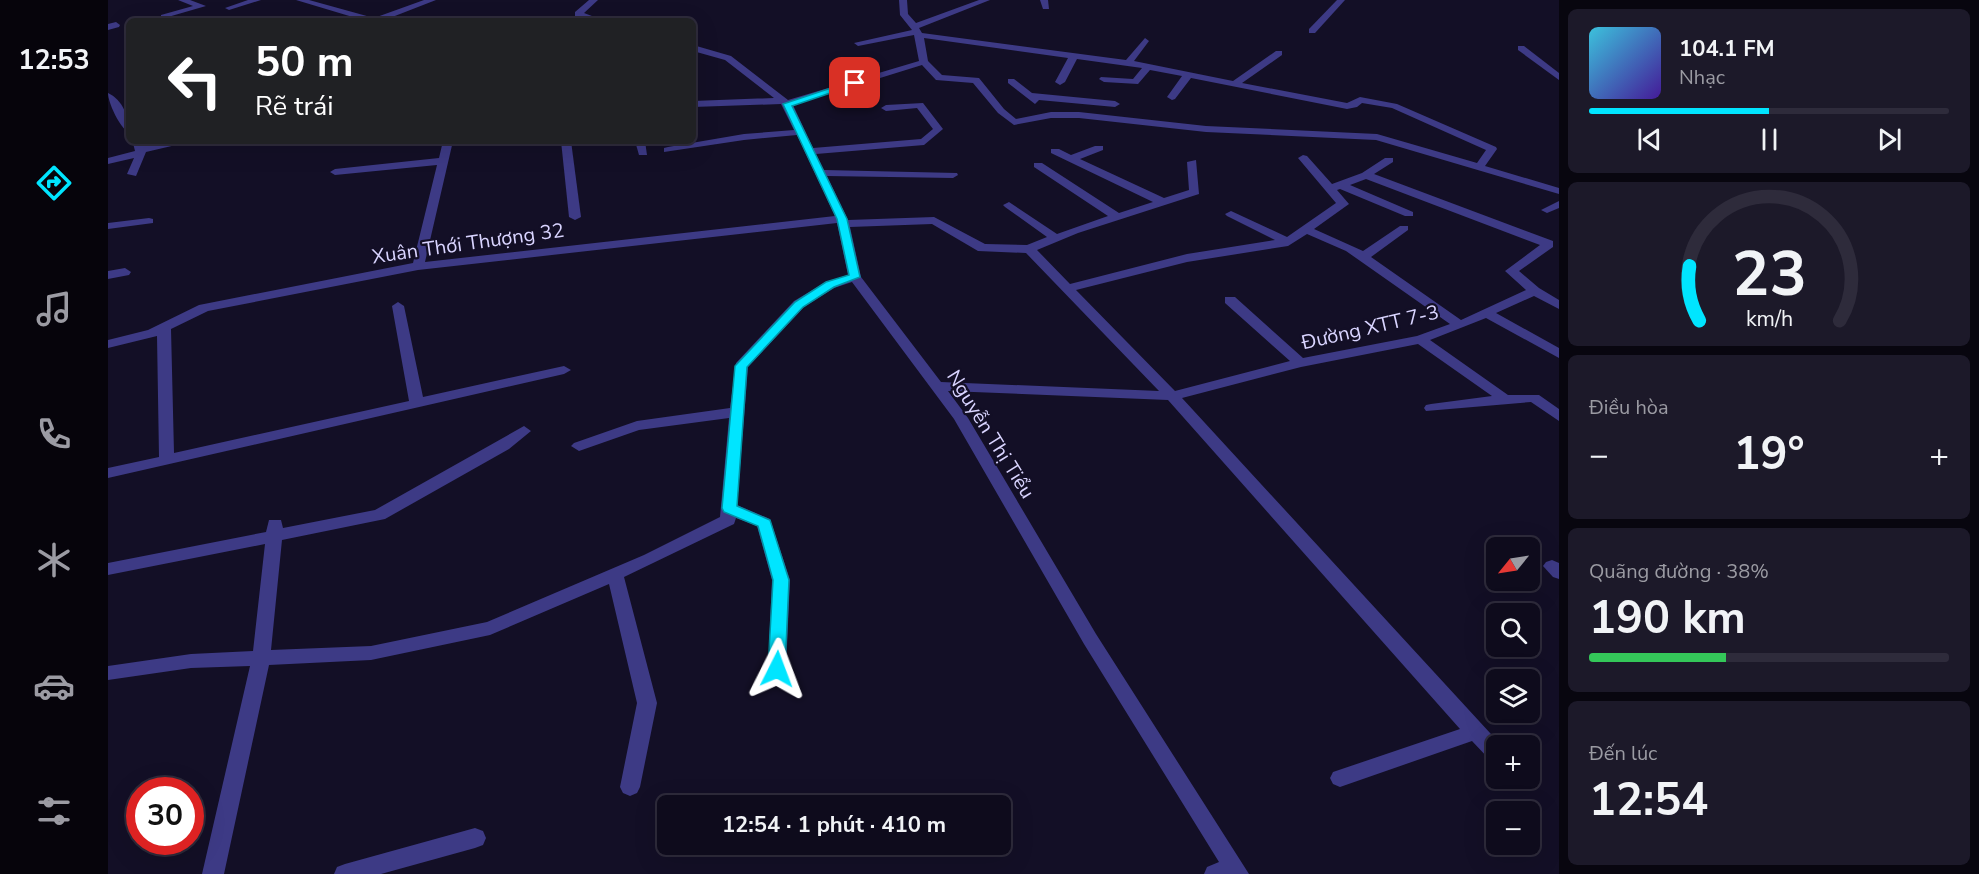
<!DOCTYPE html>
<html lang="vi">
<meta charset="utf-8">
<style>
body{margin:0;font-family:"Nunito Sans",sans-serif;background:#1c1929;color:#f1f3f6;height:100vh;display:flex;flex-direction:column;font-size:22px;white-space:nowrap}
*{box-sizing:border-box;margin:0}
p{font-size:20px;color:#9b9ba3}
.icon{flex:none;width:33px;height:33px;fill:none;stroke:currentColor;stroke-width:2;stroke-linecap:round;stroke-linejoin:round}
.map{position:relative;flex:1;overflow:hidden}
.side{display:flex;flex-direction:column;gap:9px;padding:9px;background:#08060f;width:420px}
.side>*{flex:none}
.guide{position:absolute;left:18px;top:18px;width:570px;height:126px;border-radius:9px;box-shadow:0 6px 24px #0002,0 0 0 2px #2e2b3b;background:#202124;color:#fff;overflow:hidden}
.needle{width:39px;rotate:240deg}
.tools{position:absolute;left:1378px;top:537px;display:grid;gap:12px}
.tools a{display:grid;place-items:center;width:54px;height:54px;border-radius:9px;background:#0e0b1c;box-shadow:0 6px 24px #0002,0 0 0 2px #2e2b3b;font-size:30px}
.speed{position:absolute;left:18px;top:777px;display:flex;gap:12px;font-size:30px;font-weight:700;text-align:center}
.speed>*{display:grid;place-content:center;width:78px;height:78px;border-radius:50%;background:#0e0b1c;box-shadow:0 6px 24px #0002,0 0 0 2px #2e2b3b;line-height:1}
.speed .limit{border:9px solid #d22;background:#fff;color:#111}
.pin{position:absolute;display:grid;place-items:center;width:51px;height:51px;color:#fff;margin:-26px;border-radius:12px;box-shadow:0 3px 9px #0006}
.me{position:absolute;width:66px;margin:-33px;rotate:3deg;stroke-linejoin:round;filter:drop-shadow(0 0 4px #0008)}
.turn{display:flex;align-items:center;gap:21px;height:126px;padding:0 30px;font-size:27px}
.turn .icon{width:78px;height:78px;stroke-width:2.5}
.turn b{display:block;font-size:42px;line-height:51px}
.big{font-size:45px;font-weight:700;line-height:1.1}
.side .card{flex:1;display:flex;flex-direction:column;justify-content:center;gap:9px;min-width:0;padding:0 21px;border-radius:9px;background:#1c1929}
.side .dial{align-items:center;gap:0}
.dial svg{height:156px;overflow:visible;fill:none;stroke:#2e2b3b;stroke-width:7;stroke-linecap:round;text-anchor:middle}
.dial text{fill:#f1f3f6;stroke:none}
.song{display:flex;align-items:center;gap:18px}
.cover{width:72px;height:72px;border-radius:9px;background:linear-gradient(135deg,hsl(190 70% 55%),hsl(260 70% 35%))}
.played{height:6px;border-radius:3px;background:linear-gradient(90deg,#00e5ff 50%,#2e2b3b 50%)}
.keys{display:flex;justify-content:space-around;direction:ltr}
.heat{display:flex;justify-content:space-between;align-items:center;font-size:33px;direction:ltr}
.charge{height:9px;border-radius:4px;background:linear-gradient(90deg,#34c759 38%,#2e2b3b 0)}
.trip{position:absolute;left:549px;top:795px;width:354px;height:60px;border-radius:9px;background:#0e0b1c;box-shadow:0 6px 24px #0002,0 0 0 2px #2e2b3b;font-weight:700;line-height:60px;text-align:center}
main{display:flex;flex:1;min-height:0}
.dock{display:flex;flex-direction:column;width:108px;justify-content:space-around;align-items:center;background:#06040b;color:#9b9ba3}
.dock .icon{width:42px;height:42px}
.dock .on{color:#00e5ff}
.dock b{font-size:27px;color:#f1f3f6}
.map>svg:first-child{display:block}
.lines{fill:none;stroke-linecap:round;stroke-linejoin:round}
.minor{fill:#3d3a85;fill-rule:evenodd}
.route{fill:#00e5ff;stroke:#0095a6;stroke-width:1.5}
.labels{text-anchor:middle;stroke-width:4.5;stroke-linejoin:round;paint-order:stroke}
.street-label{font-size:20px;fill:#d9d4ff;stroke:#130f26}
</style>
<main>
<nav class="dock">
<b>12:53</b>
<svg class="icon on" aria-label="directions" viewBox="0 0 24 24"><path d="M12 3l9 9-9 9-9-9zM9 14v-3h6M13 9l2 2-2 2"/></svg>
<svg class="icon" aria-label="music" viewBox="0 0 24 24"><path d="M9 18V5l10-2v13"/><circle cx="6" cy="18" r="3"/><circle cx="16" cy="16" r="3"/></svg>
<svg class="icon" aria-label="phone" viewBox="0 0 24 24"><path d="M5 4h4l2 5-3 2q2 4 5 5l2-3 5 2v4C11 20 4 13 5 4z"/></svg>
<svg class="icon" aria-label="climate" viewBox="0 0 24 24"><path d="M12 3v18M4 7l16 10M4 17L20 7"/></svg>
<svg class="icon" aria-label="car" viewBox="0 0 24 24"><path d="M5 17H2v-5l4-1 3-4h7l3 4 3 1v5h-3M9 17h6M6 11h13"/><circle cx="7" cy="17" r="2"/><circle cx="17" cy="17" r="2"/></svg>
<svg class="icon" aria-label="filters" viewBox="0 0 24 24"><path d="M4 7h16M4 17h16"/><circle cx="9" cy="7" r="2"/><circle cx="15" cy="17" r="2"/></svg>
</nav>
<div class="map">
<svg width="1451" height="874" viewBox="0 0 1451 874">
<rect width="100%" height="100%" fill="#130f26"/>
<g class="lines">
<g class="minor">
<polygon points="70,0 82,0 98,6 53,19 53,15 85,6"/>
<polygon points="140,0 153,0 121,10 117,8"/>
<polygon points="188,0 201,0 266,18 316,0 328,0 274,21 258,21"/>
<polygon points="481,0 490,0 476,13 497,21 484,21 467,16 467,12"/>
<path d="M791,0H799L800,14L808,23L871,0H882L811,28L814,33L1018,60L1037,38L1041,41L1026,61L1125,81L1168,51H1174V55L1134,83L1239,103L1252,97L1289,104L1388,147L1389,149L1377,166L1451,188V194L1268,140L1098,132L971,118H943L906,125L890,113L865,83L828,80L814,65L685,105L705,148L813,139L825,129L809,108L778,111L773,108L778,105L815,103L835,129L816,145L708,154L716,170L849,173L850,175L845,178L719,176L740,220L826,217L877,244L919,245L939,237L897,207L895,205L901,202L949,234L1000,216L926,167V163H934L1011,213L1045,202L943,153V149H951L963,155L987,146H995V150L972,159L1056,198L1081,190L1079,162L1088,160L1091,194L970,233L929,250L962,284L1079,254L1167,240L1119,216L1117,214L1123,211L1179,237L1228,203L1190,158L1195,155L1199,156L1224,184L1254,173L1277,158H1285V162L1266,174L1445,241V247L1411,271L1431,288L1451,300V309L1426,296L1388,313L1451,348V358L1378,318L1322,340L1400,395H1431L1451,409V421L1423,402L1318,411L1316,408L1318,405L1323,404L1384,396L1310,344L1193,367L1074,398L1394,746H1389V762L1382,760L1364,741L1232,787L1225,784L1222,778L1225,772L1352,729L1060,400L840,391L860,418L988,634L1141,874H1096L1099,867L1111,862L976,644L846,419L744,282L726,288L696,307L640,367L629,505L662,519L682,580L678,669L676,674L669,676L662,674L660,669L664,580L649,526L628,518L626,524L516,577L549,703L532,787L529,793L522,796L515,793L512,787L529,703L501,584L382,635L263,660L161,665L116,874H94L142,666L83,668L0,680V666L83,654L145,651L157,544L0,575V563L158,532L161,520H173L175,528L267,510L416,426L423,431L401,449L277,519L174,540L163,650L263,646L379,622L536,555L612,517L621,418L531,430L471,451L463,446L466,443L529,421L622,408L628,363L686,301L718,282L740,275L729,223L310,270L100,311L63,329L66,453L301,401L284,306L290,302L296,306L315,397L456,366L463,370L456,374L0,478V468L51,457L49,336L0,348V340L40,330L91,305L305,263L329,165L227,175L222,172L227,169L331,158L335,141H345L317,262L727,216L689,135L636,140L556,152V148L560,147L636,134L686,130L673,104L585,107V101L666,98L617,60L585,51V45L623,56L680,100L811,61L806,35L750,46L746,43L804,30L792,15ZM816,38L960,58L947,82L952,85L957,82L969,59L1034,68L1025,79L993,77L991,79L996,82L1030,84L1042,70L1074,76L1059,97L1064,100L1067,99L1083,78L1239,109L1249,107L1254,103L1284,108L1378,150L1369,163L1269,134L1098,126L971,112H943L908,119L896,109L871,78L834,75L820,61ZM1258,179L1432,245L1397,271L1418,290L1353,320L1263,257L1300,230V226H1292L1255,251L1206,229L1241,204L1229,190L1232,189L1297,216H1305V212L1242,185ZM824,224L870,251L918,253L1051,391L833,382L753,277L742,227ZM1199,234L1238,251L1342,324L1309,336L1195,358L1127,297H1117V303L1182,361L1067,391L968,290L1079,262L1180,246Z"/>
<polygon points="932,0 940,0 941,9 935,9"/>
<polygon points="1229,0 1237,0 1207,33 1201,33 1201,29"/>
<polygon points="8,22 12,25 11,27 0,30 0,24"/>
<polygon points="1410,46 1416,46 1451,73 1451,80 1410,50"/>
<polygon points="900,79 906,79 924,93 1007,101 1012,104 1007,107 931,100 927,104 900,83"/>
<path d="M0,93C15,100 21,117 21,133C12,128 0,103 0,93Z"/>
<polygon points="63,141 85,141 38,152 28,176 19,174 26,158 0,164 0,158 27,151 25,143 33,143 35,146"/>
<polygon points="453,141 463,141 473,217 467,220 461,217"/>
<polygon points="527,141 537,141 539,155 531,155"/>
<polygon points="1451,201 1451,208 1439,213 1433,210"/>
<polygon points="41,218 45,219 45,223 0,229 0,223"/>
<polygon points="17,268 23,272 21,275 0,279 0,271"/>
<polygon points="1444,560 1451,563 1451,579 1445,577 1435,566 1438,562"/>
<polygon points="367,828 375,831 378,838 375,845 367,848 273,874 226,874 229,867 237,864"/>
</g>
</g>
<polygon class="route" points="744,81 752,83 684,106 739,219 752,277 726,287 695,307 639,367 629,506 662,520 681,580 677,669 675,674 663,674 660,669 665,580 650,526 616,512 614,508 627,366 687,302 718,282 741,275 729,219 675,104"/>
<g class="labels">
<g class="street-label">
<text transform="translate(360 243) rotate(-8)" y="7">Xuân Thới Thượng 32</text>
<text transform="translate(1262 327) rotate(-13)" y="7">Đường XTT 7-3</text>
<text transform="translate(883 434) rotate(58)" y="7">Nguyễn Thị Tiểu</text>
</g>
</g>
</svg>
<div class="tools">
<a><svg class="needle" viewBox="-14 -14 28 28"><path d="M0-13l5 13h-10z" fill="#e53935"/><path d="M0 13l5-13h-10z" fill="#9b9ba3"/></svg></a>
<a><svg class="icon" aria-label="search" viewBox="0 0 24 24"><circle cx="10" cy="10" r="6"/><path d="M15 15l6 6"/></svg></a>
<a><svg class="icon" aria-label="layers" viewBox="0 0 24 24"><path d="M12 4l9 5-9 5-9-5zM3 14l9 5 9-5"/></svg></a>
<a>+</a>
<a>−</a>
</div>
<div class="speed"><div class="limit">30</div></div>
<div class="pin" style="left:747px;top:83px;background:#d93025"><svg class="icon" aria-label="arrive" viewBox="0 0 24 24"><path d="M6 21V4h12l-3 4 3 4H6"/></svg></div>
<svg class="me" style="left:669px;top:669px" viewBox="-20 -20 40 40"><path d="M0-17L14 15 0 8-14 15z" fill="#00e5ff" stroke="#fff" stroke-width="4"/></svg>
<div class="trip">12:54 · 1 phút · 410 m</div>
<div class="guide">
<div class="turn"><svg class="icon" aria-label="left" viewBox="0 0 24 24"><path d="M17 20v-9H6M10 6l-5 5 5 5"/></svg><div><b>50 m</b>Rẽ trái</div></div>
</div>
</div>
<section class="side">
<div class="card">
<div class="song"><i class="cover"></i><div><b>104.1 FM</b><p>Nhạc</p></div></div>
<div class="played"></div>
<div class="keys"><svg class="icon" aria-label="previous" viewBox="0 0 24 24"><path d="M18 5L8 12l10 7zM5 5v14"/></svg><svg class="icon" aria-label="pause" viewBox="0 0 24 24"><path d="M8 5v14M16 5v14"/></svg><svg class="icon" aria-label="next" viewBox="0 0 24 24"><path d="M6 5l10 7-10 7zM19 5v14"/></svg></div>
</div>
<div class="card dial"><svg viewBox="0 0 100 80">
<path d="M14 69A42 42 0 1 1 86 69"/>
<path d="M14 69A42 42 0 0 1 9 41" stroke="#00e5ff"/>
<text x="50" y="56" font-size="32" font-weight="700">23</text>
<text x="50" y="72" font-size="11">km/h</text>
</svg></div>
<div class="card"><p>Điều hòa</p>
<div class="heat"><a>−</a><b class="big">19°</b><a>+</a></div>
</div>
<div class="card"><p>Quãng đường · 38%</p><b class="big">190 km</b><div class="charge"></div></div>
<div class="card"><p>Đến lúc</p><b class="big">12:54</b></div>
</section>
</main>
